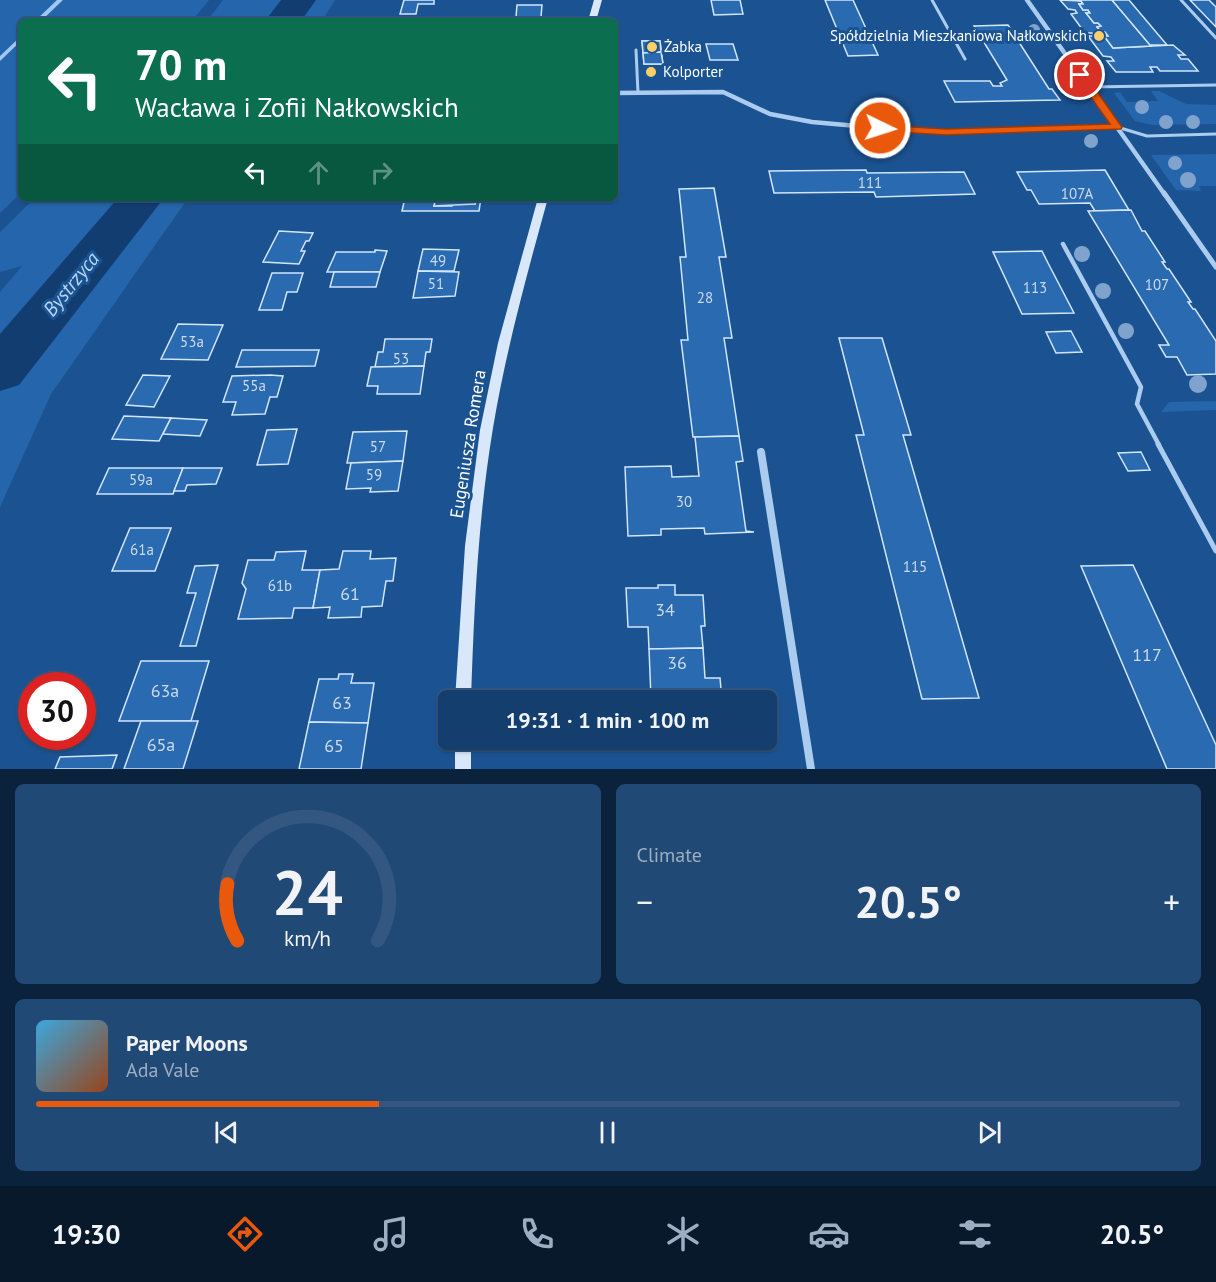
<!DOCTYPE html>
<meta charset="utf-8">
<style>
body{margin:0;font-family:"PT Sans",sans-serif;background:#214976;color:#f1f3f6;height:100vh;display:flex;flex-direction:column;font-size:22px;white-space:nowrap}
*{box-sizing:border-box;margin:0}
p{font-size:20px;color:#9daec2}
.icon{flex:none;width:33px;height:33px;fill:none;stroke:currentColor;stroke-width:2;stroke-linecap:round;stroke-linejoin:round}
.map{position:relative;height:769px;overflow:hidden}
.drawer{display:flex;flex-direction:column;gap:15px;padding:15px;background:#0b223c;flex:1}
.drawer>*{flex:none}
.hud{position:absolute;left:18px;top:18px;width:600px;height:183px;border-radius:9px;box-shadow:0 2px 4px #0004,0 0 0 2px #335781;background:#0b6e4f;color:#fff;overflow:hidden}
.speed{position:absolute;left:18px;top:672px;display:flex;gap:12px;font-size:30px;font-weight:700;text-align:center}
.speed>*{display:grid;place-content:center;width:78px;height:78px;border-radius:50%;background:#143e6e;box-shadow:0 2px 4px #0004,0 0 0 2px #335781;line-height:1}
.speed .limit{border:9px solid #d22;background:#fff;color:#111}
.pin{position:absolute;display:grid;place-items:center;width:51px;height:51px;color:#fff;margin:-26px;border:3px solid #fff;border-radius:50%;box-shadow:0 2px 6px #0007}
.me{position:absolute;width:66px;margin:-33px;rotate:94deg;stroke-linejoin:round;filter:drop-shadow(0 0 4px #0008)}
.turn{display:flex;align-items:center;gap:21px;height:126px;padding:0 18px;font-size:27px}
.turn .icon{width:78px;height:78px;stroke-width:2.5}
.turn b{display:block;font-size:42px;line-height:51px}
.lanes{display:flex;align-items:center;height:57px;padding:0 18px;background:#0003;justify-content:center;gap:30px;direction:ltr}
.lanes .off{opacity:.35}
.big{font-size:45px;font-weight:600;line-height:1.1}
.drawer .widget{flex:1;display:flex;flex-direction:column;justify-content:center;gap:9px;min-width:0;padding:0 21px;border-radius:9px;background:#214976}
.drawer .dial{align-items:center;gap:0}
.dial svg{height:156px;overflow:visible;fill:none;stroke:#335781;stroke-width:7;stroke-linecap:round;text-anchor:middle}
.dial text{fill:#f1f3f6;stroke:none}
.song{display:flex;align-items:center;gap:18px}
.cover{width:72px;height:72px;border-radius:9px;background:linear-gradient(135deg,hsl(200 70% 55%),hsl(20 70% 35%))}
.played{height:6px;border-radius:3px;background:linear-gradient(90deg,#ea580c 30%,#335781 30%)}
.keys{display:flex;justify-content:space-around;direction:ltr}
.heat{display:flex;justify-content:space-between;align-items:center;font-size:33px;direction:ltr}
.drawer .tiles{flex:1;display:grid;gap:15px;grid-template-columns:1fr 1fr}
.widget:last-child{grid-column:span 2}
.trip{position:absolute;left:438px;top:690px;width:339px;height:60px;border-radius:9px;background:#143e6e;box-shadow:0 2px 4px #0004,0 0 0 2px #335781;font-weight:600;line-height:60px;text-align:center}
.tabs{display:flex;height:96px;justify-content:space-around;align-items:center;background:#08192c;color:#9daec2}
.tabs .icon{width:42px;height:42px}
.tabs .on{color:#ea580c}
.tabs b{font-size:27px;color:#f1f3f6}
.map>svg:first-child{display:block}
.green{fill:#2465ab}
.lines{fill:none;stroke-linecap:round;stroke-linejoin:round}
.stream{fill:#9ec7f1;fill-rule:evenodd}
.river{fill:#123d70;fill-rule:evenodd}
.building{fill:#2a6ab0;stroke:#d1e5fb;stroke-width:1.5}
.lane-far2{stroke:#abccef;stroke-width:3}
.lane-far1{stroke:#abccef;stroke-width:4.5}
.lane{stroke:#abccef;stroke-width:5}
.street-far2{stroke:#abccef;stroke-width:4.5}
.street-far1{stroke:#abccef;stroke-width:5}
.street{stroke:#abccef;stroke-width:8}
.secondary{fill:#d8e8fa;fill-rule:evenodd}
.tree{fill:#7fa3cc}
.route{fill:#ea580c;stroke:#983908;stroke-width:1.5}
.poi-dot{fill:#ffce68;stroke:#1b5392;stroke-width:2}
.labels{text-anchor:middle;stroke-width:6;stroke-linejoin:round;paint-order:stroke}
.far-poi-label{font-size:15px;fill:#fff;stroke:#1b5392;text-anchor:start}
.number-label{font-size:15px;fill:#cadaeb}
.street-label{font-size:18px;fill:#fff;stroke:#1b5392}
.near-number-label{font-size:18px;fill:#cadaeb}
.water-label{font-size:20px;font-style:italic;fill:#b7d6f6;stroke:#1b5392}
</style>
<div class="map">
<svg width="1216" height="769" viewBox="0 0 1216 769">
<rect width="100%" height="100%" fill="#1b5392"/>
<g class="green">
<polygon points="0,0 209,0 192,21 21,21 21,193 0,213"/>
<polygon points="223,0 335,0 322,21 207,21"/>
<polygon points="1151,91 1159,91 1186,104 1216,105 1216,124 1152,125 1135,121 1114,93 1120,92 1127,102 1158,101"/>
<polygon points="1216,154 1216,186 1199,186 1201,191 1176,190 1151,155"/>
<polygon points="35,198 188,198 51,394 0,507 0,292 22,266 0,272 0,232"/>
<polygon points="1216,401 1216,410 1161,412 1169,402"/>
</g>
<g class="lines">
<g class="stream">
<polygon points="57,0 63,0 41,21 35,21"/>
<polygon points="21,36 21,41 0,61 0,56"/>
</g>
<g class="river">
<polygon points="281,0 316,0 301,21 265,21"/>
<polygon points="118,198 164,198 19,385 0,391 0,334"/>
</g>
</g>
<g class="building">
<polygon points="404,0 434,0 434,4 418,4 416,14 400,14"/>
<polygon points="711,0 740,0 743,14 714,15"/>
<polygon points="825,0 853,0 878,55 848,56"/>
<polygon points="1060,0 1081,1 1083,4 1079,4 1083,10 1088,10 1090,13 1086,13 1094,23 1098,23 1101,26 1097,27 1101,32 1105,32 1108,36 1104,36 1113,48 1173,45 1185,55 1178,55 1181,59 1188,59 1198,71 1160,71 1157,67 1150,67 1153,72 1116,72 1107,61 1114,61 1111,57 1103,56 1088,36 1095,36 1092,33 1085,33 1071,14 1077,13 1075,10 1068,9"/>
<polygon points="1076,0 1112,0 1151,46 1113,48 1104,36 1108,36 1105,32 1101,32 1097,27 1101,26 1098,23 1094,23 1086,13 1090,13 1088,10 1083,10 1079,4 1083,4 1081,1"/>
<polygon points="1112,0 1129,0 1167,45 1150,45"/>
<polygon points="1190,0 1209,0 1216,7 1216,27"/>
<polygon points="517,5 542,5 541,17 516,17"/>
<rect x="506" y="17" width="35" height="4"/>
<polygon points="1008,25 1049,89 1052,89 1060,100 955,102 944,81 990,81 993,86 1002,86 1000,83 1007,80 974,26"/>
<polygon points="642,41 660,41 663,64 644,64"/>
<polygon points="642,41 660,41 661,52 643,53"/>
<polygon points="706,44 733,44 738,60 710,60"/>
<polygon points="661,52 663,64 644,64 643,53"/>
<polygon points="866,170 867,173 964,172 975,194 876,197 874,192 774,193 769,171"/>
<polygon points="1105,170 1129,210 1095,211 1090,203 1039,204 1031,190 1027,190 1017,172"/>
<polygon points="714,188 726,257 719,257 732,338 724,338 739,436 693,437 681,340 688,340 680,257 686,257 679,189"/>
<polygon points="405,198 436,198 434,206 452,206 453,204 475,204 476,198 481,198 479,211 402,211"/>
<polygon points="436,198 476,198 475,204 434,206"/>
<polygon points="1131,210 1142,231 1145,231 1165,262 1162,262 1167,269 1169,269 1191,302 1188,302 1193,309 1195,309 1216,341 1216,374 1187,375 1177,357 1166,357 1159,345 1169,345 1088,211"/>
<polygon points="279,231 313,233 309,241 306,241 301,251 305,251 299,264 263,262"/>
<polygon points="423,249 459,250 454,271 418,271"/>
<polygon points="375,250 387,251 380,272 327,272 336,252 375,252"/>
<polygon points="1042,251 1048,263 1074,313 1022,314 993,252"/>
<polygon points="418,271 459,272 455,296 413,298"/>
<polygon points="334,272 380,272 376,287 330,287"/>
<polygon points="272,273 303,273 297,292 287,292 282,310 259,310"/>
<polygon points="178,324 223,325 208,360 161,359"/>
<polygon points="1071,331 1082,352 1056,353 1046,332"/>
<polygon points="839,338 882,338 911,435 903,435 979,698 922,699 856,435 864,435"/>
<polygon points="385,339 432,339 430,352 426,352 424,366 375,367 378,352 383,352"/>
<polygon points="242,350 319,350 315,366 236,367"/>
<polygon points="424,366 420,394 377,394 378,386 367,386 371,367"/>
<polygon points="143,375 170,376 154,407 126,405"/>
<polygon points="270,375 283,376 277,397 270,397 265,414 232,415 236,402 223,402 232,376"/>
<polygon points="124,416 171,418 159,441 112,439"/>
<polygon points="171,418 207,420 200,436 163,434"/>
<polygon points="297,429 288,464 257,465 267,430"/>
<polygon points="407,431 403,461 347,463 353,432"/>
<polygon points="739,436 743,461 736,462 746,531 754,532 705,534 704,528 661,529 661,535 628,536 625,467 671,466 672,477 699,476 695,437"/>
<polygon points="1141,452 1150,470 1128,471 1118,453"/>
<polygon points="403,461 398,491 370,492 371,488 346,489 351,463"/>
<polygon points="109,468 183,468 173,494 97,494"/>
<polygon points="183,468 222,468 216,484 187,485 185,491 174,491"/>
<polygon points="130,528 171,528 155,571 112,571"/>
<polygon points="306,551 302,570 320,570 313,608 294,608 292,618 238,619 246,589 242,583 248,560 274,560 276,552"/>
<polygon points="343,551 371,551 370,559 396,558 393,581 386,581 382,606 362,607 361,617 328,618 330,607 313,608 320,570 339,569"/>
<polygon points="218,565 196,646 180,646 196,593 187,593 195,566"/>
<polygon points="1133,565 1216,745 1216,769 1167,769 1081,566"/>
<polygon points="658,585 675,585 675,595 703,595 705,626 701,626 703,648 649,649 648,627 628,627 626,588 658,588"/>
<polygon points="703,648 705,678 720,678 722,700 651,698 649,649"/>
<polygon points="141,661 209,661 191,721 119,721"/>
<polygon points="339,674 353,674 351,683 374,683 368,723 309,722 319,679 338,679"/>
<polygon points="141,721 198,721 183,769 124,769"/>
<polygon points="309,722 368,723 361,769 299,769"/>
<polygon points="117,755 112,769 55,769 60,757"/>
</g>
<g class="lines">
<g class="lane-far2">
<polyline points="932,0 965,59"/>
<polyline points="1181,0 1216,38"/>
<polyline points="636,50 638,93"/>
<polyline points="1089,87 1216,85"/>
<polyline points="1117,127 1147,136 1216,134"/>
</g>
<polyline class="lane-far1" points="1063,244 1141,387 1137,404 1159,445"/>
<polyline class="lane" points="1158,444 1216,551"/>
<g class="street-far2">
<polyline points="1027,0 1165,195"/>
<polyline points="615,93 723,92 770,114 812,122 902,130 946,132 1117,127"/>
</g>
<polyline class="street-far1" points="1164,193 1216,267"/>
<polyline class="street" points="761,452 811,769"/>
<g class="secondary">
<polygon points="594,0 602,0 596,21 588,21"/>
<path d="M538,198H548C527,274 506,350 493,428C478,518 474,609 471,700H455L465,546L480,430L498,343Z"/>
<rect x="455" y="740" width="16" height="29"/>
</g>
</g>
<g class="tree">
<circle cx="1034" cy="30" r="6"/>
<circle cx="1070" cy="84" r="7"/>
<circle cx="1142" cy="107" r="7"/>
<circle cx="1166" cy="122" r="7"/>
<circle cx="1193" cy="122" r="7"/>
<circle cx="1091" cy="141" r="7"/>
<circle cx="1175" cy="163" r="7"/>
<circle cx="1188" cy="180" r="8"/>
<circle cx="1082" cy="254" r="8"/>
<circle cx="1103" cy="291" r="8"/>
<circle cx="1126" cy="331" r="8"/>
<circle cx="1198" cy="384" r="9"/>
</g>
<polygon class="route" points="1077,73 1084,73 1122,127 1121,129 946,135 880,131 875,128 880,125 946,129 1110,124 1075,75"/>
<g class="poi-dot">
<circle cx="1099" cy="36" r="6"/>
<circle cx="652" cy="47" r="6"/>
<circle cx="651" cy="72" r="6"/>
</g>
<g class="labels">
<g class="far-poi-label">
<text x="1087" y="41" text-anchor="end">Spółdzielnia Mieszkaniowa Nałkowskich</text>
<text x="664" y="52">Żabka</text>
<text x="663" y="77">Kolporter</text>
</g>
<g class="number-label">
<text x="870" y="188">111</text>
<text x="1077" y="199">107A</text>
<text x="438" y="266">49</text>
<text x="436" y="289">51</text>
<text x="1157" y="290">107</text>
<text x="1035" y="293">113</text>
<text x="705" y="303">28</text>
<text x="192" y="347">53a</text>
<text x="401" y="364">53</text>
<text x="254" y="391">55a</text>
<text x="378" y="452">57</text>
<text x="374" y="480">59</text>
<text x="141" y="485">59a</text>
<text x="684" y="507">30</text>
<text x="142" y="555">61a</text>
<text x="915" y="572">115</text>
<text x="280" y="591">61b</text>
</g>
<g class="street-label">
<text transform="translate(468 444) rotate(-81)" y="6">Eugeniusza Romera</text>
</g>
<g class="near-number-label">
<text x="350" y="600">61</text>
<text x="665" y="616">34</text>
<text x="1147" y="661">117</text>
<text x="677" y="669">36</text>
<text x="165" y="697">63a</text>
<text x="342" y="709">63</text>
<text x="161" y="751">65a</text>
<text x="334" y="752">65</text>
</g>
<g class="water-label">
<text transform="translate(71 284) rotate(-51)" y="7">Bystrzyca</text>
</g>
</g>
</svg>
<div class="speed"><div class="limit">30</div></div>
<div class="pin" style="left:1080px;top:75px;background:#d93025"><svg class="icon" aria-label="arrive" viewBox="0 0 24 24"><path d="M6 21V4h12l-3 4 3 4H6"/></svg></div>
<svg class="me" style="left:880px;top:128px" viewBox="-20 -20 40 40"><circle r="17" fill="#ea580c" stroke="#fff" stroke-width="3"/><path d="M0-11L8 9 0 5-8 9z" fill="#fff"/></svg>
<div class="trip">19:31 · 1 min · 100 m</div>
<div class="hud">
<div class="turn"><svg class="icon" aria-label="left" viewBox="0 0 24 24"><path d="M17 20v-9H6M10 6l-5 5 5 5"/></svg><div><b>70 m</b>Wacława i Zofii Nałkowskich</div></div>
<div class="lanes"><svg class="icon" aria-label="left" viewBox="0 0 24 24"><path d="M17 20v-9H6M10 6l-5 5 5 5"/></svg><svg class="icon off" aria-label="ahead" viewBox="0 0 24 24"><path d="M12 20V5M6 11l6-6 6 6"/></svg><svg class="icon off" aria-label="right" viewBox="0 0 24 24"><path d="M7 20v-9h11M14 6l5 5-5 5"/></svg></div>
</div>
</div>
<section class="drawer">
<div class="tiles">
<div class="widget dial"><svg viewBox="0 0 100 80">
<path d="M14 69A42 42 0 1 1 86 69"/>
<path d="M14 69A42 42 0 0 1 9 40" stroke="#ea580c"/>
<text x="50" y="56" font-size="32" font-weight="700">24</text>
<text x="50" y="72" font-size="11">km/h</text>
</svg></div>
<div class="widget"><p>Climate</p>
<div class="heat"><a>−</a><b class="big">20.5°</b><a>+</a></div>
</div>
<div class="widget">
<div class="song"><i class="cover"></i><div><b>Paper Moons</b><p>Ada Vale</p></div></div>
<div class="played"></div>
<div class="keys"><svg class="icon" aria-label="previous" viewBox="0 0 24 24"><path d="M18 5L8 12l10 7zM5 5v14"/></svg><svg class="icon" aria-label="pause" viewBox="0 0 24 24"><path d="M8 5v14M16 5v14"/></svg><svg class="icon" aria-label="next" viewBox="0 0 24 24"><path d="M6 5l10 7-10 7zM19 5v14"/></svg></div>
</div>
</div>
</section>
<nav class="tabs">
<b>19:30</b>
<svg class="icon on" aria-label="directions" viewBox="0 0 24 24"><path d="M12 3l9 9-9 9-9-9zM9 14v-3h6M13 9l2 2-2 2"/></svg>
<svg class="icon" aria-label="music" viewBox="0 0 24 24"><path d="M9 18V5l10-2v13"/><circle cx="6" cy="18" r="3"/><circle cx="16" cy="16" r="3"/></svg>
<svg class="icon" aria-label="phone" viewBox="0 0 24 24"><path d="M5 4h4l2 5-3 2q2 4 5 5l2-3 5 2v4C11 20 4 13 5 4z"/></svg>
<svg class="icon" aria-label="climate" viewBox="0 0 24 24"><path d="M12 3v18M4 7l16 10M4 17L20 7"/></svg>
<svg class="icon" aria-label="car" viewBox="0 0 24 24"><path d="M5 17H2v-5l4-1 3-4h7l3 4 3 1v5h-3M9 17h6M6 11h13"/><circle cx="7" cy="17" r="2"/><circle cx="17" cy="17" r="2"/></svg>
<svg class="icon" aria-label="filters" viewBox="0 0 24 24"><path d="M4 7h16M4 17h16"/><circle cx="9" cy="7" r="2"/><circle cx="15" cy="17" r="2"/></svg>
<b>20.5°</b>
</nav>
